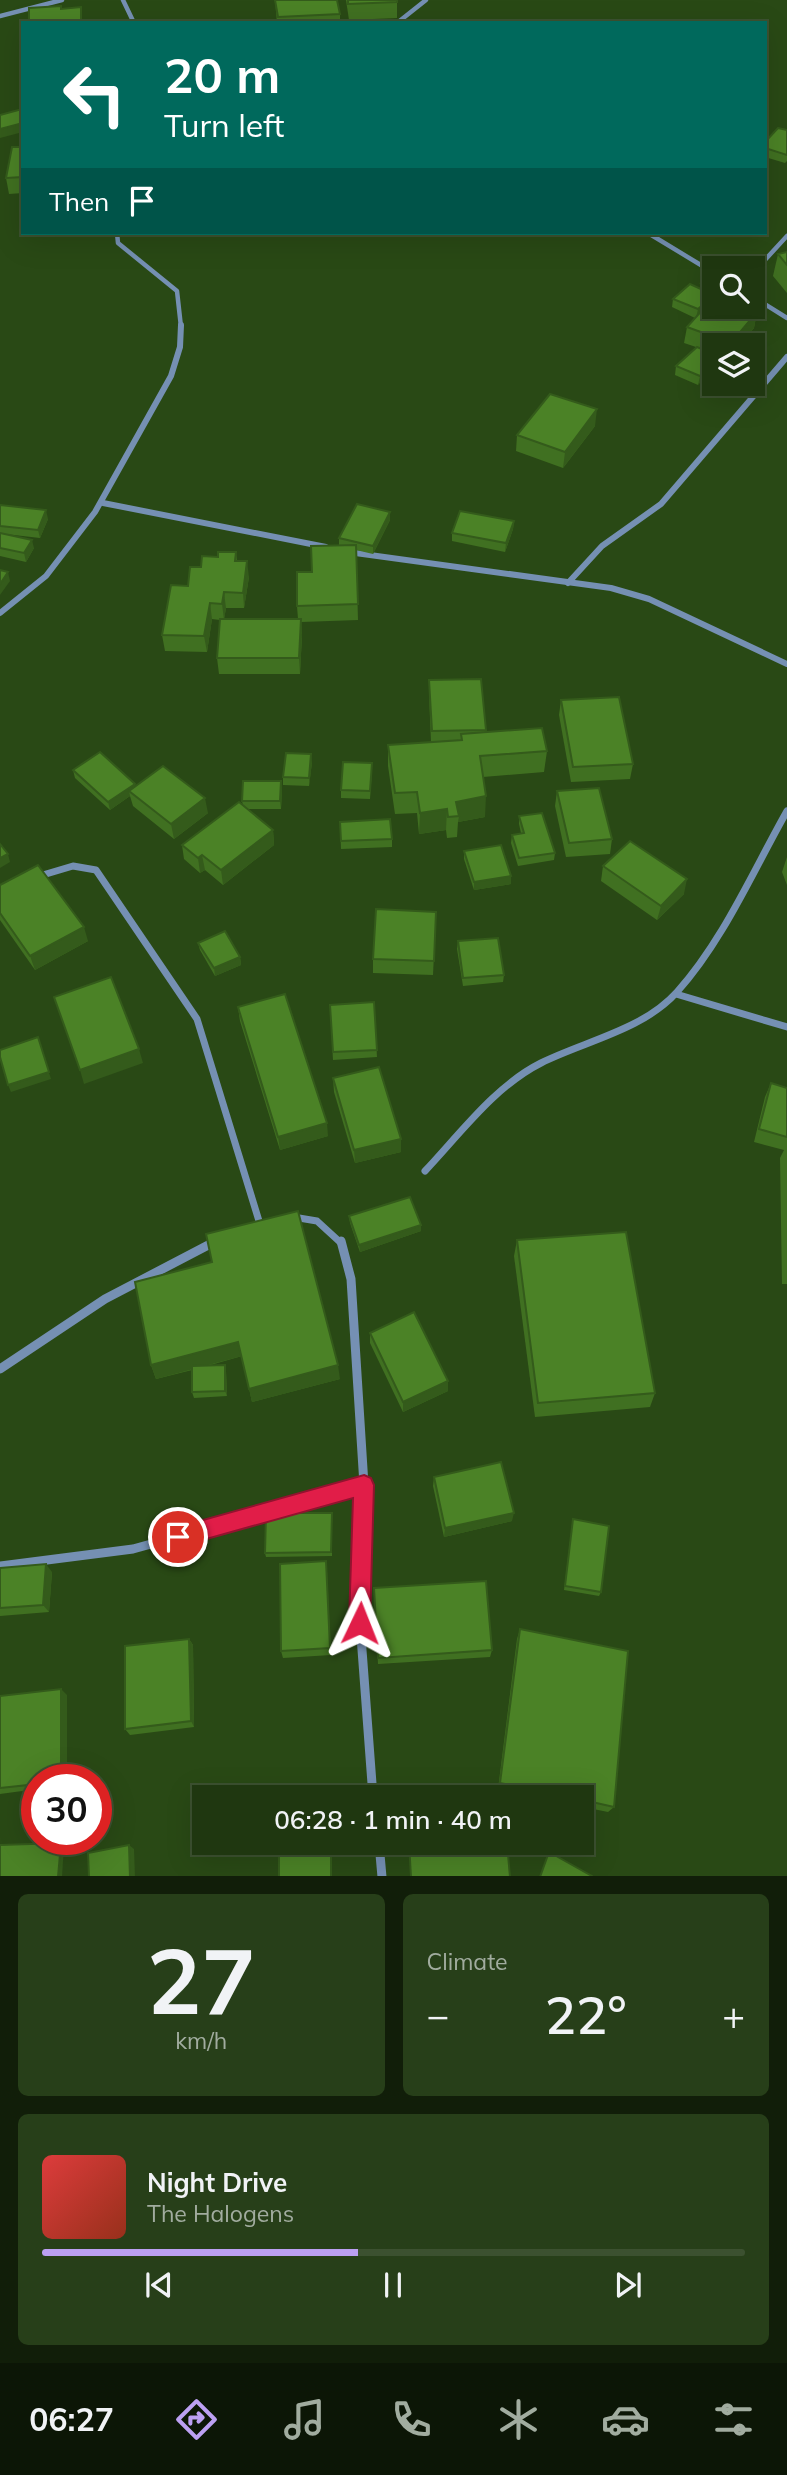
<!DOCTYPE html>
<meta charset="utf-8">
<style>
body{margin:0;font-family:Mulish,sans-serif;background:#273f19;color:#f1f3f6;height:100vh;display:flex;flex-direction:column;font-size:26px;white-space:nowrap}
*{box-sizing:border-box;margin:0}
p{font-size:23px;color:#a1ac9f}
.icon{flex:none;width:38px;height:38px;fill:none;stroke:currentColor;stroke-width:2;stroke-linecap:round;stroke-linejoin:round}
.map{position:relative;height:1876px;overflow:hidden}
.side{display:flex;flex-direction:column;gap:18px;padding:18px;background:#111e09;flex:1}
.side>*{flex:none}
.hud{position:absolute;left:21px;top:21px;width:746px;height:214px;border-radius:0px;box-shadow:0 7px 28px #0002,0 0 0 2px #3c5130;background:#00695c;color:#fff;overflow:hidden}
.buttons{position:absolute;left:702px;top:256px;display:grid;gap:14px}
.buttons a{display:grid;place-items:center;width:63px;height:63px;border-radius:0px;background:#1f3710;box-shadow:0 7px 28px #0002,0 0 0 2px #3c5130;font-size:35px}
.speed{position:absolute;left:21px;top:1764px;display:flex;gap:14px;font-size:35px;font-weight:700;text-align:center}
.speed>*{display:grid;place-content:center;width:91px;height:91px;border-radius:50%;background:#1f3710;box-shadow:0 7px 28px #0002,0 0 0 2px #3c5130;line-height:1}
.speed .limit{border:10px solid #d22;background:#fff;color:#111}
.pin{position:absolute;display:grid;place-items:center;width:60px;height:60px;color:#fff;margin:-30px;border:4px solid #fff;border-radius:50%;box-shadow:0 2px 7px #0007}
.me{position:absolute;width:77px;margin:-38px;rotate:2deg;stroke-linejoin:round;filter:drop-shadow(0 0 5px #0008)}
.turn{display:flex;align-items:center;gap:24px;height:147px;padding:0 28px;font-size:32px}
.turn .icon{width:91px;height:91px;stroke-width:2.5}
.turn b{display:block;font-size:49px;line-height:60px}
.then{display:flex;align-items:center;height:66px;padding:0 28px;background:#0003;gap:14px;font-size:26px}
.big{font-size:52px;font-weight:600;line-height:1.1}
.side .widget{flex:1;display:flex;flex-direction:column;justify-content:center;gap:10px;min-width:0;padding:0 24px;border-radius:10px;background:#273f19}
.side .dial{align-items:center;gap:0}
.dial b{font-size:91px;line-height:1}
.song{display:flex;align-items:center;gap:21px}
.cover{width:84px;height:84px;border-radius:10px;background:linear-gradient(135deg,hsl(0 70% 55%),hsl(10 70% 35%))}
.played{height:7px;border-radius:4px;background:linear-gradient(90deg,#bca0f2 45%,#3c5130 45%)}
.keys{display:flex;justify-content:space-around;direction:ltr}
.heat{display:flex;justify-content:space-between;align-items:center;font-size:38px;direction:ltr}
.side .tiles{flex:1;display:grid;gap:18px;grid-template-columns:1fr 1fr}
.widget:last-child{grid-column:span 2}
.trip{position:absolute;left:192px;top:1785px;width:402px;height:70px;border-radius:0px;background:#1f3710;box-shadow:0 7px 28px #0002,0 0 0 2px #3c5130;font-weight:600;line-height:70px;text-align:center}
.tabs{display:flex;height:112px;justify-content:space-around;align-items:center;background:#0c1606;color:#a1ac9f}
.tabs .icon{width:49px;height:49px}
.tabs .on{color:#bca0f2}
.tabs b{font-size:32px;color:#f1f3f6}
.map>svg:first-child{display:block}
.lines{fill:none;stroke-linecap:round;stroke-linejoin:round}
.minor-far3{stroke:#7590b3;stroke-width:4.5}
.minor-far2{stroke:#7590b3;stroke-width:6}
.minor-far1{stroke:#7590b3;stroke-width:7}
.minor{stroke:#7590b3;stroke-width:9}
.wall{fill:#407021}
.shaded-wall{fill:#345b1b}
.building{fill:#4b8226;stroke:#345b1b;stroke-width:2}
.route{fill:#e11d48;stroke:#92132f;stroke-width:2}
</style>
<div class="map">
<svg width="787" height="1877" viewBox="0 0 787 1877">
<rect width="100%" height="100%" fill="#294915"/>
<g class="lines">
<g class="minor-far3">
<polyline points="123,0 134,23"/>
<polyline points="0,16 62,0"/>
<polyline points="397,23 426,0"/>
<polyline points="117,233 118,243 177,291 181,327"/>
<polyline points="648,233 714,273"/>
<polyline points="752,274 787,236"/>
<polyline points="752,296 787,318"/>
</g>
<g class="minor-far2">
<polyline points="103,503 326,547"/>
<polyline points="348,552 611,588 649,599 787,664"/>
<polyline points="568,583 602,546 661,504 787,357"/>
<polyline points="0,613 46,576 95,512 171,376 180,347 181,325"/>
</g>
<g class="minor-far1">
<polyline points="36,877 73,866 96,870 197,1019 259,1221"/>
<polyline points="676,994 787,1027"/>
<path d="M425,1171C460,1134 495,1086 541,1063C585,1041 643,1030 677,992C723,941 753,871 787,811"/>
<polyline points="293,1217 317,1221 341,1243"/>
<polyline points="212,1243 216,1241"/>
</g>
<g class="minor">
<polyline points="341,1241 351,1279 364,1485 360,1623 373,1797"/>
<polyline points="0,1369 105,1299 216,1241"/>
<polyline points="0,1566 133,1549 364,1485"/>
<polyline points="379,1843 382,1877"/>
</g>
</g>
<g class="wall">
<polygon points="275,0 337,0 340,14 340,23 277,23"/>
<polygon points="346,0 397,0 397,18 349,20"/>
<polygon points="787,130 787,161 785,163 765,157 765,142"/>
<polygon points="23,147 23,193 9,194 6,178"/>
<polygon points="787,252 787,293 773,276 778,254"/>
<polygon points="714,274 714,306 762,308 757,312 754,328 740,345 714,345 714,354 698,385 675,375 676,366 696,347 684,343 687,327 695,318 672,307 673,299 700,289 701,283"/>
<polygon points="595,426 563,468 516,451 517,435"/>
<polygon points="0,505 48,519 40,538 5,534 34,548 26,562 0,556"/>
<polygon points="390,512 390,520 373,554 356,550 358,620 301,622 302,635 300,674 219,674 217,658 220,620 212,619 207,652 165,651 162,635 188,586 201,567 218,557 236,552 237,561 249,577 244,608 226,608 224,619 298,619 297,606 312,572 339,545 339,538"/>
<polygon points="514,521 513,529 505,552 452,541 452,533"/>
<polygon points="481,679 486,732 547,751 544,772 483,777 485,817 458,822 457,837 447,838 446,830 419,834 417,813 395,814 388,766 388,745 431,742 429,695 429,680"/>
<polygon points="561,700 633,764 630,779 571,782 559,715"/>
<polygon points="312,762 309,786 283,785 283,777"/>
<polygon points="73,770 135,787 208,813 174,839 133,806 130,796 110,810 75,778"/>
<polygon points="372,771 370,799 341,798 341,790"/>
<polygon points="282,789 281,809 247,809 273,830 274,845 223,885 205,870 200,873 184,859 182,845 243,806 242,801"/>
<polygon points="557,791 612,839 610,854 566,857 555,806"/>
<polygon points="519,816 555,853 554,860 518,866 511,843 512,835 521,833 519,824"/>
<polygon points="340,822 392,839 392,847 341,849"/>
<polygon points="464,851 511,876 511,884 474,890 464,859"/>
<polygon points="787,857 787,885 782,872"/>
<polygon points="603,866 684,894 657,920 601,881"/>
<polygon points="0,885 88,941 35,970 0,920"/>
<polygon points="436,912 433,975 373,973 373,959"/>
<polygon points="458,941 504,975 503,982 463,986 457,949"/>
<polygon points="198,943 240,957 241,965 215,976 200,950"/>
<polygon points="374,1002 377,1057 333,1060 330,1005"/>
<polygon points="238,1007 328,1136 280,1150 240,1021"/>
<polygon points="333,1078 401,1139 401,1152 355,1163 334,1092"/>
<polygon points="771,1083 787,1088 787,1284 782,1284 780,1158 784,1150 754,1142 765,1097"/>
<polygon points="349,1216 421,1225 421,1231 360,1252 350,1223"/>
<polygon points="517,1240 655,1393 650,1407 535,1417 514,1256"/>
<polygon points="135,1282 340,1379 252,1402 242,1356 207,1366 225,1365 226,1371 227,1396 194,1398 192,1392 192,1370 156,1379 151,1365"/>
<polygon points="370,1333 448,1391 403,1412 370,1343"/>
<polygon points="434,1477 512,1521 444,1537 433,1486"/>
<polygon points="332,1513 332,1556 266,1557 265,1553"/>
<polygon points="573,1519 601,1592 599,1596 564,1590 572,1524"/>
<polygon points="326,1561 331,1655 283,1658 281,1651"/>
<polygon points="0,1568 52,1572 49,1612 0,1616"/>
<polygon points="374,1588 492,1650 490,1657 378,1664"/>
<polygon points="520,1629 614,1807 608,1812 583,1807 583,1797 535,1797 498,1789 517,1639"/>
<polygon points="189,1639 193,1645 194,1727 130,1735 125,1729"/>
<polygon points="67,1695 67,1780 37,1780 37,1789 0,1794 0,1696"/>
</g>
<g class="shaded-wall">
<polygon points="23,123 23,132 0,138 0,129"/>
<polygon points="714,295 713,303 696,318 698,309"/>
<polygon points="764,299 762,308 746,322 748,314"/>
<polygon points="757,312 754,328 740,345 731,345 731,343"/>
<polygon points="714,363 714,370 698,385 700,376"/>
<polygon points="597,409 595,426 563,468 565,452"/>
<polygon points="46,510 48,519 40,538 38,530"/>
<polygon points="390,512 390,520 373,554 373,546"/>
<polygon points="514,521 513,529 505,552 506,543"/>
<polygon points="32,540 34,548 26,562 24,553"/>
<polygon points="247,561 249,577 244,608 243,593"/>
<polygon points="8,572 10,581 0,595 0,584"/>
<polygon points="224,592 226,608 224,620 222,604"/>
<polygon points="210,603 212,619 207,652 204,636"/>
<polygon points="301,619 302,635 300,674 299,658"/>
<polygon points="311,754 312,762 309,786 309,778"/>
<polygon points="281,781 282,789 281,809 280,801"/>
<polygon points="135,784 136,792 129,791 130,796 110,810 108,802"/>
<polygon points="486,796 485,817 458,822 459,816 456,802"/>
<polygon points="205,798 208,813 174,839 171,824"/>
<polygon points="447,809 446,830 419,834 420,813"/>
<polygon points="273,830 274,845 223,885 221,870"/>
<polygon points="8,854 10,862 0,868 0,858"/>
<polygon points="202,855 205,870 200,873 198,858"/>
<polygon points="511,876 511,884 474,890 474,882"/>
<polygon points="687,879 684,894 657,920 661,906"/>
<polygon points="84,927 88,941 35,970 30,956"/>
<polygon points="240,957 241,965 215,976 214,968"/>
<polygon points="40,1044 51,1079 11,1092 8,1085"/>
<polygon points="139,1049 143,1063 84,1084 80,1070"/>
<polygon points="327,1123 328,1136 280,1150 278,1137"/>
<polygon points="401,1139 401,1152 355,1163 354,1150"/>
<polygon points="421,1225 421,1231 360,1252 359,1245"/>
<polygon points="238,1342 242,1356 156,1379 151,1365"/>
<polygon points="225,1365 226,1371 227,1396 225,1391"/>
<polygon points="338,1365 340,1379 252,1402 249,1389"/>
<polygon points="448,1381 448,1391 403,1412 403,1402"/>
<polygon points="514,1513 512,1521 444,1537 445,1528"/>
<polygon points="326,1561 327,1569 331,1655 330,1648"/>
<polygon points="46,1564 52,1572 49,1612 43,1605"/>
<polygon points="189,1639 193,1645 194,1727 191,1721"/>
<polygon points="61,1689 67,1695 67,1780 61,1780"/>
<polygon points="61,1843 64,1845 62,1877 58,1877"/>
<rect x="331" y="1843" width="1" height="34"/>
<polygon points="129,1845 134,1849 135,1877 130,1877"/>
</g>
<g class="building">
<polygon points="275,0 337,0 340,14 278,17"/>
<polygon points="348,0 397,0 397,2 348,4"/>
<polygon points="61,6 61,9 81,7 81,23 29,23 29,8"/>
<polygon points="22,109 23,123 0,129 0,115"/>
<polygon points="778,128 787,130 787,155 765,148 765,142"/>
<polygon points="12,147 23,147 23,177 6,178"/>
<polygon points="787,252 787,265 778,254"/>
<polygon points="713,274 714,274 714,289 701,283"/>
<polygon points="690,284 714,295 698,309 673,299"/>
<polygon points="752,295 764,299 752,310 741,306 752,306"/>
<polygon points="714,297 714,306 741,306 757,312 731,343 687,327"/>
<polygon points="697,347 714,354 714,363 700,376 676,366"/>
<polygon points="550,394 597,409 565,452 517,435"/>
<polygon points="357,504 390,512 373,546 339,538"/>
<polygon points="0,505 46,510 38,530 0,526"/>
<polygon points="460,511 514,521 506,543 452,533"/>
<polygon points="0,533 32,540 24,553 0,548"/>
<polygon points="356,545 358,604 297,606 297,572 312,572 311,546"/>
<polygon points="218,552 236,552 235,561 247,561 243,593 224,592 222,604 210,603 204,636 162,635 171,585 188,586 190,567 201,567 202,556 218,557"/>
<polygon points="0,570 8,572 0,584"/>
<polygon points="220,619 301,619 299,658 217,658"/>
<polygon points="481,679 486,730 432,731 429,680"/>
<polygon points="619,697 633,764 573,767 561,700"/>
<polygon points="542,728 547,751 480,756 486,796 456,802 459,816 448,817 447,809 420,813 417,792 395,793 388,745 462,740 461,734"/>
<polygon points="100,752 135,784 108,802 73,770"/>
<polygon points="286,753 311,754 309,778 283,777"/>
<polygon points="343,762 372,763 370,791 341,790"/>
<polygon points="163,766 205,798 171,824 129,791"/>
<polygon points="243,781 281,781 280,801 242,801"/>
<polygon points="599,788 612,839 569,843 557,791"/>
<polygon points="239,802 273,830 221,870 202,855 198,858 182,845"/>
<polygon points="542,813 555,853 519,858 512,835 524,833 519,816"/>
<polygon points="390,819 392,839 341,841 340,822"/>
<polygon points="630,841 687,879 661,906 603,866"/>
<polygon points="0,844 8,854 0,858"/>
<polygon points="501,845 511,876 474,882 464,851"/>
<polygon points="38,865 84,927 30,956 0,913 0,885"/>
<polygon points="376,909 436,912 434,961 373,959"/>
<polygon points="225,931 240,957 214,968 198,943"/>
<polygon points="498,938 504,975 463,978 458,941"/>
<polygon points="111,977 139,1049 80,1070 54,997"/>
<polygon points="285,994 327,1123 278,1137 238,1007"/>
<polygon points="374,1002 377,1050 333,1052 330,1005"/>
<polygon points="38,1037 49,1072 8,1085 0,1057 0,1050"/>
<polygon points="379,1067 401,1139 354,1150 333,1078"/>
<polygon points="771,1083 787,1088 787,1137 759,1129"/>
<polygon points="410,1197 421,1225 359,1245 349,1216"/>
<polygon points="298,1211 338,1365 249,1389 238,1342 151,1365 135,1282 212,1262 206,1234"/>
<polygon points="626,1232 655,1393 538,1403 517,1240"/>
<polygon points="414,1312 448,1381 403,1402 370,1333"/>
<polygon points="225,1365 225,1391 192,1392 192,1366"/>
<polygon points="501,1462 514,1513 445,1528 434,1477"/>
<polygon points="266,1513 332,1513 331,1552 265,1553"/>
<polygon points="573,1519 609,1526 601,1592 565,1586"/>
<polygon points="326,1561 330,1648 281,1651 280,1564"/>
<polygon points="46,1564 43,1605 0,1608 0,1568"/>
<polygon points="486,1581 492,1650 378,1658 374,1588"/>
<polygon points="520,1629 628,1651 614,1807 583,1800 583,1797 569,1797 500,1783"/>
<polygon points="189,1639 191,1721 125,1729 125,1646"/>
<polygon points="61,1689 61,1780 37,1780 37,1784 0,1788 0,1696"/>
<polygon points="61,1843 58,1877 0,1877 0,1845"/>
<rect x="279" y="1843" width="52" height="34"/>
<polygon points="409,1843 507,1843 510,1877 411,1877"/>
<polygon points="129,1845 130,1877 89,1877 88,1853"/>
<polygon points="549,1852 592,1876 592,1877 540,1877"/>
</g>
<polygon class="route" points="364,1475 371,1478 374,1485 370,1623 367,1630 360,1633 352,1630 349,1623 353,1498 178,1547 171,1545 168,1537 171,1530 178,1527"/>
</svg>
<div class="buttons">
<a><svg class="icon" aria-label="search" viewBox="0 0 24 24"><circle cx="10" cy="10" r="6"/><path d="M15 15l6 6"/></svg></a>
<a><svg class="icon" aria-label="layers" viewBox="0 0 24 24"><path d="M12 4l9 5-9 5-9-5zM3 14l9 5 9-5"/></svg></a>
</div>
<div class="speed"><div class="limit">30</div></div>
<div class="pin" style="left:178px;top:1537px;background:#d93025"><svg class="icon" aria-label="arrive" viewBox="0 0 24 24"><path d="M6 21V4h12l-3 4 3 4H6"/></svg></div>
<svg class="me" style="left:360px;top:1623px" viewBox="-20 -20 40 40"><path d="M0-17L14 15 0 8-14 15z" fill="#e11d48" stroke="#fff" stroke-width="4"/></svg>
<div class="trip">06:28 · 1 min · 40 m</div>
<div class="hud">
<div class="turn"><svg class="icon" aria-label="left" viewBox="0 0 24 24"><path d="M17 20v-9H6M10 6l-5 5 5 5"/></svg><div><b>20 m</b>Turn left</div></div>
<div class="then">Then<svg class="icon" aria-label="arrive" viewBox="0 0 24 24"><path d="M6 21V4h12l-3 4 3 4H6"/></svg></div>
</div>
</div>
<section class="side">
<div class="tiles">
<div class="widget dial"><b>27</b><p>km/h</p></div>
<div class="widget"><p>Climate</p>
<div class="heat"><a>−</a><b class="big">22°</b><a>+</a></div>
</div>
<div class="widget">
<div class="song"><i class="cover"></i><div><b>Night Drive</b><p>The Halogens</p></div></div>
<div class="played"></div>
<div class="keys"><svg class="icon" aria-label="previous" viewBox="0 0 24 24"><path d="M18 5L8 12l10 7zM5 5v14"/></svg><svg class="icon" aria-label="pause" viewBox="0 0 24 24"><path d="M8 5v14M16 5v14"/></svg><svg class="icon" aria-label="next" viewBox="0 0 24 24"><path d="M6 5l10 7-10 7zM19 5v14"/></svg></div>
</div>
</div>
</section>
<nav class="tabs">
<b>06:27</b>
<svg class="icon on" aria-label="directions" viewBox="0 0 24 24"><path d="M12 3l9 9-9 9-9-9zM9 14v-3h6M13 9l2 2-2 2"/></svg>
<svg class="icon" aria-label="music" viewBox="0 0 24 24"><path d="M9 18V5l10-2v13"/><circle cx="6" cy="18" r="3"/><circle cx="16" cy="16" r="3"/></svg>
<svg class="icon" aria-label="phone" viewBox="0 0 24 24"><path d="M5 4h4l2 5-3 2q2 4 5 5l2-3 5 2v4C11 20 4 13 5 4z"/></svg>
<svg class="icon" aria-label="climate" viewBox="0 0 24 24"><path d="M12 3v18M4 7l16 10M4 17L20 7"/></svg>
<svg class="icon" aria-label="car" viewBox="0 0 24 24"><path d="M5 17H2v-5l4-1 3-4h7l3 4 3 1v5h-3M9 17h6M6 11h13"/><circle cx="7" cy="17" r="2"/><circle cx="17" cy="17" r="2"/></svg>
<svg class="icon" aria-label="filters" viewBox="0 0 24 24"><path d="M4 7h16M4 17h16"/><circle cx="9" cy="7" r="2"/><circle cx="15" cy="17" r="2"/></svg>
</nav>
